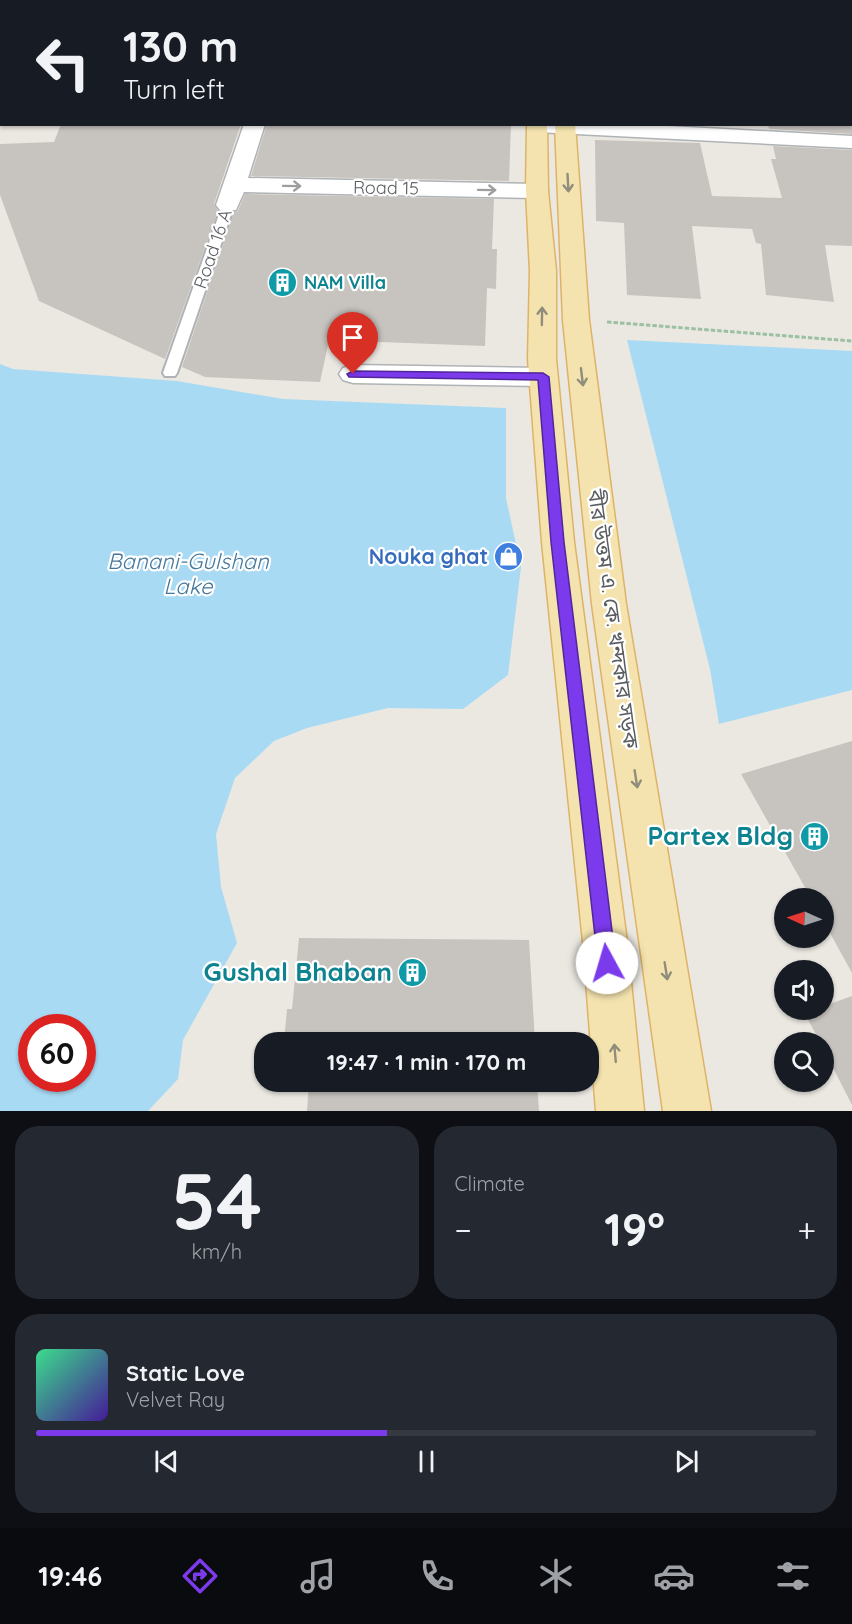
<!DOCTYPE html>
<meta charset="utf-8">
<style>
body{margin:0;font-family:Quicksand,"Noto Sans Bengali",sans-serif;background:#242831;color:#f1f3f6;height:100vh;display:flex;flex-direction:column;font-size:22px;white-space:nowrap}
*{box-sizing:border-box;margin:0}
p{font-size:20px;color:#9ea1a6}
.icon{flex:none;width:33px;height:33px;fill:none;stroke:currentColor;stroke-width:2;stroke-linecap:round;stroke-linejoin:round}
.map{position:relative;height:1111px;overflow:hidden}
.sheet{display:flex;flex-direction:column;gap:15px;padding:15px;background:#0d0f14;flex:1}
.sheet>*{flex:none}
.hud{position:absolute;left:0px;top:0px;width:852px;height:126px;box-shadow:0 2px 4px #0004;background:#171b24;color:#f1f3f6;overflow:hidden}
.needle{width:39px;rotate:273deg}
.controls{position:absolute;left:774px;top:888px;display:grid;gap:12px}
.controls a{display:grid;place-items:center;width:60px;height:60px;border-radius:50%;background:#171b24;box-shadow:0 2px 4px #0004;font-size:30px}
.speed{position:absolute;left:18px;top:1014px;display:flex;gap:12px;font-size:30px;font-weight:700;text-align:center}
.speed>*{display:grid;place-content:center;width:78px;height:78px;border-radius:50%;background:#171b24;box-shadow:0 2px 4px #0004;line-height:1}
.speed .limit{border:9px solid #d22;background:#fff;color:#111}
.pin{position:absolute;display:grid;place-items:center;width:51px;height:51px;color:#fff;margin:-62px -26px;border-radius:50% 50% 50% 0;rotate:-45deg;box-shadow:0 0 6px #0007}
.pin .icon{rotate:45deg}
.me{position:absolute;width:66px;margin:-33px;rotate:354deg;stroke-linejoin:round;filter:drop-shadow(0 0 4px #0008)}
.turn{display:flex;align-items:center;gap:21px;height:126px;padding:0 24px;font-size:27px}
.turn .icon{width:78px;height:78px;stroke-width:2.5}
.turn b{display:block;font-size:42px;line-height:51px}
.big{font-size:45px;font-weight:800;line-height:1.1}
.sheet .widget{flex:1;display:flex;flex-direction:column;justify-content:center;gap:9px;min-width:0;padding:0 21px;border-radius:24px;background:#242831}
.sheet .dial{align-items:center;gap:0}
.dial b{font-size:78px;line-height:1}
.song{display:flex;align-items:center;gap:18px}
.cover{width:72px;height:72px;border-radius:9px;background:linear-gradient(135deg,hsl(150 70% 55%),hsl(260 70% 35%))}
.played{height:6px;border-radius:3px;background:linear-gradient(90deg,#7c3aed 45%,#363941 45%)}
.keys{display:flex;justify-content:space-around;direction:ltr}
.heat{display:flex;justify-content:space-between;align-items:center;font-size:33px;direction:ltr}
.sheet .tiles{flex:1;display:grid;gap:15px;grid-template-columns:1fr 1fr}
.widget:last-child{grid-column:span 2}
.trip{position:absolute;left:254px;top:1032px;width:345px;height:60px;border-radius:24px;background:#171b24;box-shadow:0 2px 4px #0004;font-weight:800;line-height:60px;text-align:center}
.dock{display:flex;height:96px;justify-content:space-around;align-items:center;background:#090b0e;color:#9ea1a6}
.dock .icon{width:42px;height:42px}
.dock .current{color:#7c3aed}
.dock b{font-size:27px;color:#f1f3f6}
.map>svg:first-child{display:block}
.water{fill:#a9daf4;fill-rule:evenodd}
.building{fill:#c7c3bf}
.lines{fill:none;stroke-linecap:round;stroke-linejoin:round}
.lane-casing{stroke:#afb3b6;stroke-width:4}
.street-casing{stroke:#afb3b6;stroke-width:3}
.primary-casing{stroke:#dfb367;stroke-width:3}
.path{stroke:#9bc0a2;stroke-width:3;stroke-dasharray:4.5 2;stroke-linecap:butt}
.lane{fill:#fff;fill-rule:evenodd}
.street{fill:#fff;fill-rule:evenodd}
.primary{fill:#f4e3ae;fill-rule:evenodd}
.oneway{stroke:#908d7c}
.oneway2{stroke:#9c9ea0}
.route{fill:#7c3aed;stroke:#51269a;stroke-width:1.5}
.labels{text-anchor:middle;stroke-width:4.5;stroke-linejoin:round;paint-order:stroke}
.far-street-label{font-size:18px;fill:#5a5e61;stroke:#fff}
.far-culture-label{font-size:18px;font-weight:bold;fill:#0d838f;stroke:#fff;text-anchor:start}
.shop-label{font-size:21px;font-weight:bold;fill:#366cbe;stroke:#fff;text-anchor:end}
.street-label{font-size:21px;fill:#5a5e61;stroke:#fff}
.water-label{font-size:22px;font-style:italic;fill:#47779b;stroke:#fff}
.near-culture-label{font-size:26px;font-weight:bold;fill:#0d838f;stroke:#fff;text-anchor:end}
</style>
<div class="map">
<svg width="852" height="1111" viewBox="0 0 852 1111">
<rect width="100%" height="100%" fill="#ebe8e2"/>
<g class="water">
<polygon points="627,340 852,351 852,690 719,724 710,669"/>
<path d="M0,364L13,369L177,381L283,399L506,408V498L521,567L508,675L463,709L388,708L307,728L274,741L235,778L216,834L221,887L237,943L183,1040L178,1079L148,1111H0ZM32,1028H82V1078H32Z"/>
</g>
<g class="building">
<polygon points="61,124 241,124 214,204 218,211 165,359 39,301 0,195 0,144 54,142"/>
<polygon points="267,124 511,124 509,181 251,176"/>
<polygon points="768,124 852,124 852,134 769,129"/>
<polygon points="595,140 700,143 712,196 782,198 771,159 776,159 773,146 852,150 852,246 825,245 834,302 766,295 761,244 756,243 752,229 692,226 701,299 627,295 624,223 596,221"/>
<polygon points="245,194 494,199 492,249 497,249 496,289 487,288 485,346 329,340 320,382 205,377 182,367 234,212 238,211"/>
<polygon points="852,741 852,973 824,922 824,898 811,898 741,774"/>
<polygon points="299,938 529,940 535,1042 284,1042 287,1009 292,1009"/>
<polygon points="852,996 852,1105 824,1050 824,1042 820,1042 804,1012 824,1010 824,1006"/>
<polygon points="309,1082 537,1082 539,1111 307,1111"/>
</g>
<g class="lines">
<defs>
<polygon id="lane" points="228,203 234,206 177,373 175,376 165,376 163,373 222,206"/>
<g id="street">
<polygon points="26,0 44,0 26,2"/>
<polygon points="289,0 307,0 289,2"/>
<polygon points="531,0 582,0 583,2 532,2"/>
<rect x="850" y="7" width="2" height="10"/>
<rect x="0" y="8" width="2" height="10"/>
<rect x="0" y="66" width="2" height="12"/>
<polygon points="244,124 265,124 248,178 537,184 545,186 548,191 545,196 537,198 244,192 236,210 220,210 216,205"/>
<polygon points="528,124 632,124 852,136 852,148 537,132 530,130"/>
<polygon points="353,365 543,368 553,371 557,377 553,383 543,386 353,383 343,380 339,374 343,368"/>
</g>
<g id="primary">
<rect x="553" y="0" width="18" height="2"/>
<polygon points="527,124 547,124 548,191 556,271 556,359 574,542 627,942 644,1111 596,1111 583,942 542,542 528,359 530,271 526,191"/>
<polygon points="555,124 575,124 589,320 626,604 711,1111 663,1111 592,604 563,320"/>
</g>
</defs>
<use href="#lane" class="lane-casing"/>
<use href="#street" class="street-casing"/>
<use href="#primary" class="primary-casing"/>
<polyline class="path" points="607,322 852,341"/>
<use href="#lane" class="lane"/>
<use href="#street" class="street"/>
<use href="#primary" class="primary"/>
</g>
<defs><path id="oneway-shaft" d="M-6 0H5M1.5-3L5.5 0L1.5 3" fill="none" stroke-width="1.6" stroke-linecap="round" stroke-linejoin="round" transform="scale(1.5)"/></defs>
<g class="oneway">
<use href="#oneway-shaft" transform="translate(568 183) rotate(87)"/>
<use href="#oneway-shaft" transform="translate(542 316) rotate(-89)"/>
<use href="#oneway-shaft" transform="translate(582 377) rotate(83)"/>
<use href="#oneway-shaft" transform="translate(636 779) rotate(81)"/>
<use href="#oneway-shaft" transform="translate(666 971) rotate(81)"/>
<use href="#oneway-shaft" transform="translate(615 1053) rotate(-95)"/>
</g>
<g class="oneway2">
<use href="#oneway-shaft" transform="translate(292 186) rotate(1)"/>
<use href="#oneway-shaft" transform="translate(487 190) rotate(1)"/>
</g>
<polygon class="route" points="353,371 543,373 549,377 564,542 616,963 613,970 607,973 600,970 598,963 551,542 538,380 349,377 347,374"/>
<defs>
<symbol id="building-disc" viewBox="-11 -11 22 22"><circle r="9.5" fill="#0f9aa8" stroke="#fff"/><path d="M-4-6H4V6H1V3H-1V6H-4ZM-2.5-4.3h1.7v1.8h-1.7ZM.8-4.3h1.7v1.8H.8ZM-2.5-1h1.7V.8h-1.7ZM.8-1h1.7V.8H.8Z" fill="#fff"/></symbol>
<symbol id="shop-disc" viewBox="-11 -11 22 22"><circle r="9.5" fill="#3f7fe0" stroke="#fff"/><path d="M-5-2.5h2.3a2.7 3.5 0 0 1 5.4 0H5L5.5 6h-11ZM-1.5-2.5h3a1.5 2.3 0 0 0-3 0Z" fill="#fff"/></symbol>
</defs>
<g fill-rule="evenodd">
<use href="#building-disc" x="266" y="266" width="33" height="33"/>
<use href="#shop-disc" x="492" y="540" width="33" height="33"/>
<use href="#building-disc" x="798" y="820" width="33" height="33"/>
<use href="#building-disc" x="396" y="956" width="33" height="33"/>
</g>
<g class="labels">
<g class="far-street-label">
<text transform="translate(386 188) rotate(1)" y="6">Road 15</text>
<text transform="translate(213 249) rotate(-71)" y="6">Road 16 A</text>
</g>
<g class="far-culture-label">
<text x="304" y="289">NAM Villa</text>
</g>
<g class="shop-label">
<text x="488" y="564">Nouka ghat</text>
</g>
<g class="street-label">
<text transform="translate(613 619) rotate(82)" y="7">বীর উত্তম এ. কে. খন্দকার সড়ক</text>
</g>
<g class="water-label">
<text x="188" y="569">Banani-Gulshan<tspan x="188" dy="25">Lake</tspan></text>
</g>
<g class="near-culture-label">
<text x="793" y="845">Partex Bldg</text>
<text x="392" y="981">Gushal Bhaban</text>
</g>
</g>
</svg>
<div class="controls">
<a><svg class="needle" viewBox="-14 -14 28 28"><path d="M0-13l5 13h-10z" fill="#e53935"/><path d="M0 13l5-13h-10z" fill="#9ea1a6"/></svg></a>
<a><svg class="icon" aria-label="sound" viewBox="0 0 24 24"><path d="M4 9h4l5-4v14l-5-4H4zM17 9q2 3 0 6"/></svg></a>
<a><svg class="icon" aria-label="search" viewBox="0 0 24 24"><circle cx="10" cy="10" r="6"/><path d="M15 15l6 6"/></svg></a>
</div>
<div class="speed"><div class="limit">60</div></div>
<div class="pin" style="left:353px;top:374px;background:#d93025"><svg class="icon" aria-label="arrive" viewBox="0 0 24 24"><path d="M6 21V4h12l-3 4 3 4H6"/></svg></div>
<svg class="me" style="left:607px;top:963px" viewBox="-20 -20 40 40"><circle r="19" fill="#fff"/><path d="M0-13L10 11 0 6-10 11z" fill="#7c3aed"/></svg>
<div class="trip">19:47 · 1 min · 170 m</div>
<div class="hud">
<div class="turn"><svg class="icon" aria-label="left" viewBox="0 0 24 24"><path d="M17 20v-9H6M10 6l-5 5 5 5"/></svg><div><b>130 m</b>Turn left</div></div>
</div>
</div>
<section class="sheet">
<div class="tiles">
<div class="widget dial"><b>54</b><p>km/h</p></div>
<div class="widget"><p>Climate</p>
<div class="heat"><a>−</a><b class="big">19°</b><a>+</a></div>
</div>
<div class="widget">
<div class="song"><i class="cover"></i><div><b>Static Love</b><p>Velvet Ray</p></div></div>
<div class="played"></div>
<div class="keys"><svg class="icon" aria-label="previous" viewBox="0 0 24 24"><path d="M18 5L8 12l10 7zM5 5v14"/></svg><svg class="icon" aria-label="pause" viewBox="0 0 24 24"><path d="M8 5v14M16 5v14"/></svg><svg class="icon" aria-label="next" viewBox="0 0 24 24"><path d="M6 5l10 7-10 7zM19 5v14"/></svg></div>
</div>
</div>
</section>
<nav class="dock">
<b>19:46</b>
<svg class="icon current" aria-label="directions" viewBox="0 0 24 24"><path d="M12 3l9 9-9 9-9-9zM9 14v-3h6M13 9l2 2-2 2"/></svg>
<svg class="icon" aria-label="music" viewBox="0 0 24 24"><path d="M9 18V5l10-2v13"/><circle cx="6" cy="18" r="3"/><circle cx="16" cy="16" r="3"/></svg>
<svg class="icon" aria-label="phone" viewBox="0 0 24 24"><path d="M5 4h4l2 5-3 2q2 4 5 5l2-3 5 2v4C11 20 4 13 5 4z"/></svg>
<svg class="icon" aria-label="climate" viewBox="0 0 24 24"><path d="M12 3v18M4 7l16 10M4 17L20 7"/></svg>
<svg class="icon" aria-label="car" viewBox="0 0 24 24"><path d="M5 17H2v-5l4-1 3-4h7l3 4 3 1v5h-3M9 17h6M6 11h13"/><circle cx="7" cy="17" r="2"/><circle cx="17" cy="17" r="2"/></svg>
<svg class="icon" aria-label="filters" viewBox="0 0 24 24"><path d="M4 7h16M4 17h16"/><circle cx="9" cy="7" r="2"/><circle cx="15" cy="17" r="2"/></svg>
</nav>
